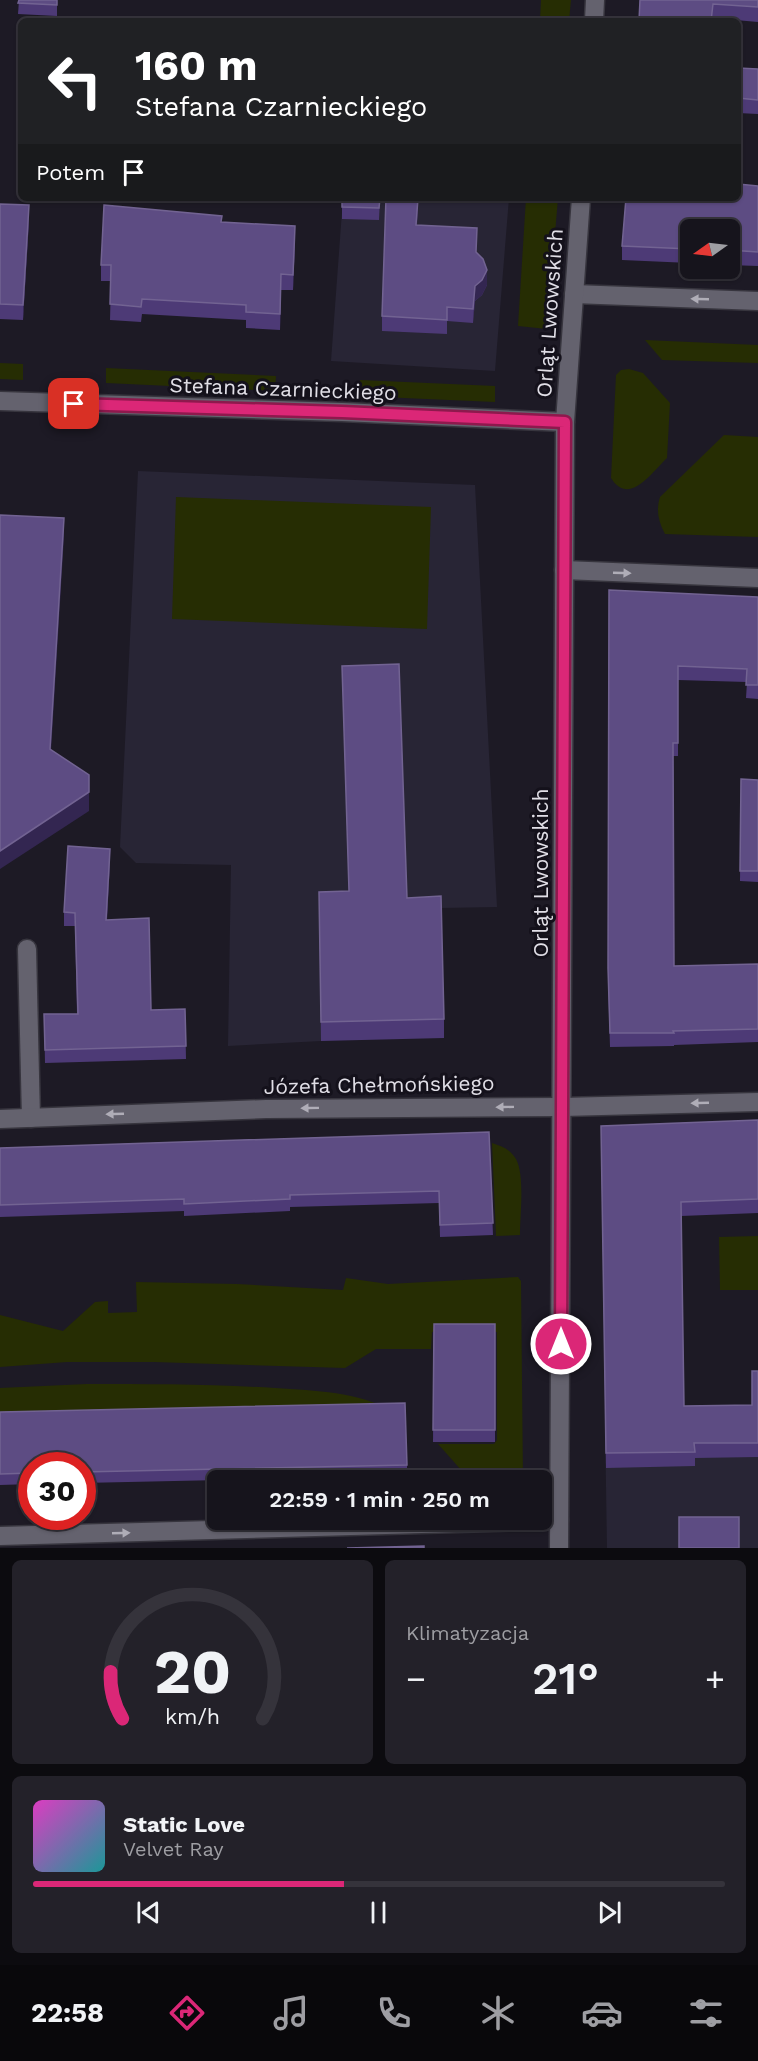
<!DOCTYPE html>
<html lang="pl">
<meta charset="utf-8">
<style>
body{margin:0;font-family:"Work Sans",sans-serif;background:#232129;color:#f1f3f6;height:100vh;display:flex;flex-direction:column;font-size:22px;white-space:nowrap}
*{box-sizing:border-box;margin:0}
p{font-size:20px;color:#9e9ea3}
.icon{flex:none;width:33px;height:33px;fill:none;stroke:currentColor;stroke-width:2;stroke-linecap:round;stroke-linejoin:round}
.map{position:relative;height:1548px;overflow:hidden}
.side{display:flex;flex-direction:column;gap:12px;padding:12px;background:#0c0b0f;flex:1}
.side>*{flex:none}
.hud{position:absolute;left:18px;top:18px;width:723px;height:183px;border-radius:9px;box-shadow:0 2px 4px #0004,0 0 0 2px #35333b;background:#202124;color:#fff;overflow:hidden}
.needle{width:39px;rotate:256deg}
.buttons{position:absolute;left:680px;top:219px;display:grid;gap:12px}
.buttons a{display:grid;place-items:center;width:60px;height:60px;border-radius:9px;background:#16141c;box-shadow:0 2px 4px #0004,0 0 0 2px #35333b;font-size:30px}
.speed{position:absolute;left:18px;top:1452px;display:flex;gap:12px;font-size:30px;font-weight:700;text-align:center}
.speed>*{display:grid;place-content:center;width:78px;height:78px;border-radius:50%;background:#16141c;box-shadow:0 2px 4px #0004,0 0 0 2px #35333b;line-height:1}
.speed .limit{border:9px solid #d22;background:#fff;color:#111}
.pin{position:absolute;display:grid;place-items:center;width:51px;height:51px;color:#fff;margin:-26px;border-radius:12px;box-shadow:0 3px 9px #0006}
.me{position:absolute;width:66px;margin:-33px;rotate:0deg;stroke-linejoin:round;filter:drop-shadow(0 0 4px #0008)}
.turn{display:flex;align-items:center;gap:21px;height:126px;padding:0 18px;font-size:27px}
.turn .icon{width:78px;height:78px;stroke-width:2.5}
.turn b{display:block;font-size:42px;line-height:51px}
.then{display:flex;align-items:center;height:57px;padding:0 18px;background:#0003;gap:12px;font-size:22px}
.big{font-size:45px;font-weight:600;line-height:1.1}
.side .tile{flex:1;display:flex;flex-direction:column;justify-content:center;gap:9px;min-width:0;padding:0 21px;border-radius:9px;background:#232129}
.side .dial{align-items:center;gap:0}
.dial svg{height:156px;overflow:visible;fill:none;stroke:#35333b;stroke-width:7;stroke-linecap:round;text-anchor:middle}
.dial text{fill:#f1f3f6;stroke:none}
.song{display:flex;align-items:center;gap:18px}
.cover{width:72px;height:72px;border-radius:9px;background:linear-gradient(135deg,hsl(310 70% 55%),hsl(180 70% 35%))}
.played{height:6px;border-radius:3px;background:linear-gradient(90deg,#db2777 45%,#35333b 45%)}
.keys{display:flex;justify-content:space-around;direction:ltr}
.heat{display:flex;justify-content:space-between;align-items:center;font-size:33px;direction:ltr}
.side .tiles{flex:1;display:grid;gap:12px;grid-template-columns:1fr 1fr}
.tile:last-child{grid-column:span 2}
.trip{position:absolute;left:207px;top:1470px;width:345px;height:60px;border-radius:9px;background:#16141c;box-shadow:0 2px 4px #0004,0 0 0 2px #35333b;font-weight:600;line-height:60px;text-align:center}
.menu{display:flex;height:96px;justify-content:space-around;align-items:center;background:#09080b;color:#9e9ea3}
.menu .icon{width:42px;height:42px}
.menu .active{color:#db2777}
.menu b{font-size:27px;color:#f1f3f6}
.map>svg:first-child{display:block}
.built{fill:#282535}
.green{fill:#262d03}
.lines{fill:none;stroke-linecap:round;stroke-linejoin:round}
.service-casing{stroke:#37353e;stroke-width:21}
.minor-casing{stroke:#37353e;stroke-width:21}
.service{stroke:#64626e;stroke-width:18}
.minor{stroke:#64626e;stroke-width:18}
.wall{fill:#4d3a76}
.shaded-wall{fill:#332651}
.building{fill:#5d4c83;stroke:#726392;stroke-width:1.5}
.oneway{fill:#afadb7}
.route-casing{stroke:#8e194d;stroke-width:15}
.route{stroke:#db2777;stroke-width:10}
.labels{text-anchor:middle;stroke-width:6;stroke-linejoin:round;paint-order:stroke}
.street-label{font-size:21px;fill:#e1dfe7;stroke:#14111b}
</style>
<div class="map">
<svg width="758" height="1548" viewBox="0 0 758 1548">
<rect width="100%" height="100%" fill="#1d1a25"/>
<g class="built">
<polygon points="343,198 509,198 495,371 331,361"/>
<polygon points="138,471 475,485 497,907 441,908 321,1041 228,1046 231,865 136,863 120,847"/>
<polygon points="758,1420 758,1548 607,1548 605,1422"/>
</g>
<g class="green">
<polygon points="541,0 571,0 569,21 540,21"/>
<polygon points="526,198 558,198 547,329 518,326"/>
<polygon points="645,340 758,345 758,363 662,360"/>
<polygon points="0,363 23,364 23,380 0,379"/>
<polygon points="106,368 276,376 275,391 106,383"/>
<path d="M629,369L643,373L670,403L667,458C652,472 629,507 611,478L616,375L621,370Z"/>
<polygon points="360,380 495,386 495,402 358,396"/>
<path d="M724,435L758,437V537L665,534C658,521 656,510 660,497Z"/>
<polygon points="176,497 431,507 427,629 172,619"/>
<path d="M492,1143C502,1146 511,1150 516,1159C525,1176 520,1214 520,1235L496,1236Z"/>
<polygon points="758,1236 758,1290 720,1290 719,1237"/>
<polygon points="518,1277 521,1281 523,1480 470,1480 438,1444 494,1444 497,1440 497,1332 432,1332 431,1349 376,1349 345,1368 154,1362 67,1362 0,1367 0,1315 63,1331 95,1302 108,1301 108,1313 137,1312 136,1282 237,1284 343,1290 346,1278 388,1284"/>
<path d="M87,1384C149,1384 212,1384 275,1388C317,1391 356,1391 395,1412L0,1420V1388Z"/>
</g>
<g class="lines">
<defs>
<polyline id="service" points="27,949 31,1118"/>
<g id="minor">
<polyline points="594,21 595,0"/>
<polyline points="574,294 758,301"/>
<polyline points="0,401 342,412 565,422"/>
<polyline points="564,570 758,578"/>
<polyline points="0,1119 266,1109 563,1107 758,1102"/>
<polyline points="0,1536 559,1520"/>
<polyline points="559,1548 565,422 581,198"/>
</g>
</defs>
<use href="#service" class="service-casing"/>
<use href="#minor" class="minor-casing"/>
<use href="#service" class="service"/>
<use href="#minor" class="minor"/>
</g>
<g class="wall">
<polygon points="19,0 57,0 57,16 18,14"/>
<polygon points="640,0 758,0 758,22 713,18"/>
<polygon points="738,68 758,69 758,114 738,113"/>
<polygon points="758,186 758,266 729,265 729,230 690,230 690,263 622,260 622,246"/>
<polygon points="342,198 380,198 379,220 342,219"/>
<polygon points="418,198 417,225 477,253 487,285 482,295 475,301 473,323 447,321 447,334 382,331 382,316"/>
<polygon points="0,204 29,221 23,320 0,319"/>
<polygon points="222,222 295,242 293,290 281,290 280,330 246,328 246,320 142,314 141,322 110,320 111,281 101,281 101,265"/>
<polygon points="609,590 758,597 758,699 746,698 747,682 678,680 678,756 673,756 674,966 758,964 758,1042 674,1045 674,1046 610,1047 608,982"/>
<polygon points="342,666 407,898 444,1019 444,1038 321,1041 319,892 349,891"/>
<polygon points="741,779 758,780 758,882 740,881"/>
<polygon points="110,862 107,920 151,1010 185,1009 186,1059 45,1063 44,1014 77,1014 75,926 64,926 64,912"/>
<polygon points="758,1120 758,1213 681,1216 684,1406 752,1405 758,1371 758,1457 695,1458 695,1466 606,1468 601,1126"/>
<polygon points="489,1132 493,1235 440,1237 439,1203 290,1207 290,1211 184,1216 184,1211 0,1217 0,1148"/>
<polygon points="434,1324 495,1324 495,1442 433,1442"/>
<polygon points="0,1412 407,1465 407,1476 82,1483 82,1466 32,1466 32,1484 0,1485"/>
</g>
<g class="shaded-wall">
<polygon points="418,198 418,204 416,239 416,225"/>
<polygon points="29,205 29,221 23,320 23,305"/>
<polygon points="295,226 295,242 293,290 293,275"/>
<polygon points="487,270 487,285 482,295 475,301 473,323 475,286"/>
<polygon points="281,274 281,290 280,330 280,314"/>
<polygon points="64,518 64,537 50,768 50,749"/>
<polygon points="89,775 89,811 0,869 0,851"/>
<polygon points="110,849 110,862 106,933 106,920"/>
</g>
<g class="building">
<polygon points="19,0 57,0 57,5 18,3"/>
<polygon points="640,0 758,0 758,7 713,4 711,21 639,21"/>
<polygon points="738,68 758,69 758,100 738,98"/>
<polygon points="738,184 758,186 758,252 729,250 729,230 690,230 690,249 622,246 626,198 738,198"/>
<polygon points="342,198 380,198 379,208 342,207"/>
<polygon points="386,198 418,198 416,225 477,228 476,252 483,259 487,270 482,280 475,286 473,309 447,307 447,320 382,316"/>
<polygon points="0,204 29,205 23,305 0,304"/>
<polygon points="104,205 222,216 221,222 295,226 293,275 281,274 280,314 246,312 246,305 142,299 141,307 110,304 111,265 101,265"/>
<polygon points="0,515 64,518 50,749 89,775 89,792 0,851"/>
<polygon points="609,590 758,597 758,685 746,685 747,669 678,666 678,743 673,743 674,966 758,964 758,1029 673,1031 674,1033 610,1033 608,968"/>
<polygon points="399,664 407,898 441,896 444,1019 321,1022 319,892 349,891 342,666"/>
<polygon points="741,779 758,780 758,871 740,871"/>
<polygon points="68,846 110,849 106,920 149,918 151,1010 185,1009 186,1046 45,1050 44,1014 78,1014 75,913 64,912"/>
<polygon points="758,1120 758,1199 681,1202 684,1406 752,1405 752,1371 758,1371 758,1443 694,1443 695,1452 606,1453 601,1126"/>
<polygon points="489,1132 493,1223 440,1225 439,1191 290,1195 290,1199 184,1204 184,1199 0,1205 0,1148"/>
<polygon points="434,1324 495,1324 495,1430 433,1430"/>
<polygon points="405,1403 407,1465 82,1472 82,1466 32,1466 32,1473 0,1474 0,1412"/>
<rect x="679" y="1517" width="60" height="31"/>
<polygon points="424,1546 424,1548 347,1548"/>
</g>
<defs><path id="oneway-solid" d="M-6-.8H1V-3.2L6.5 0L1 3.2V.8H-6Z" transform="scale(1.5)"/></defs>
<g class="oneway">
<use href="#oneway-solid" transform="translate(700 299) rotate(-178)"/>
<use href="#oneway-solid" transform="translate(622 573) rotate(2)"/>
<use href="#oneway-solid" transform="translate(700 1103) rotate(178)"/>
<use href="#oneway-solid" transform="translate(505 1107) rotate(179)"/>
<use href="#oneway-solid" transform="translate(310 1108) rotate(179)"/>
<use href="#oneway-solid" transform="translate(115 1114) rotate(178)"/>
<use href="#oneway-solid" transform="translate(121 1533) rotate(-2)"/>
</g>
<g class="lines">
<defs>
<polyline id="route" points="74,404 342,412 565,422 561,1344"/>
</defs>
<use href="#route" class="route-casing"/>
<use href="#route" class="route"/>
</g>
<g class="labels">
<g class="street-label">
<text transform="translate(550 313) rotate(-86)" y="7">Orląt Lwowskich</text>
<text transform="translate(283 389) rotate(2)" y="7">Stefana Czarnieckiego</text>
<text transform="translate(541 873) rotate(-90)" y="7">Orląt Lwowskich</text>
<text transform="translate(379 1085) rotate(-1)" y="7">Józefa Chełmońskiego</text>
</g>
</g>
</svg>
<div class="buttons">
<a><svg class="needle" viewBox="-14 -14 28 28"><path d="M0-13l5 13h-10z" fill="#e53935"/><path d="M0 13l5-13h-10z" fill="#9e9ea3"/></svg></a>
</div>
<div class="speed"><div class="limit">30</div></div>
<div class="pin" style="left:74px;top:404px;background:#d93025"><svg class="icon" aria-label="arrive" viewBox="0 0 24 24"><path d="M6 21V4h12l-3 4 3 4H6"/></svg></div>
<svg class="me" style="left:561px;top:1344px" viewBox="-20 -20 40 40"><circle r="17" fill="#db2777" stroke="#fff" stroke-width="3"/><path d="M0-11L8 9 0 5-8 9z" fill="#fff"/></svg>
<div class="trip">22:59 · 1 min · 250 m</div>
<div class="hud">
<div class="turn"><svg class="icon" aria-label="left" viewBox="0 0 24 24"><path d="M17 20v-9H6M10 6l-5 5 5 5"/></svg><div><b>160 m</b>Stefana Czarnieckiego</div></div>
<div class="then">Potem<svg class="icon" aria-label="arrive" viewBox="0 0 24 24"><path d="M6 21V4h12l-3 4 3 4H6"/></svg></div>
</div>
</div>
<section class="side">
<div class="tiles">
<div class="tile dial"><svg viewBox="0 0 100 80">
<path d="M14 69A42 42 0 1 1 86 69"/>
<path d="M14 69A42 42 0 0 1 8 45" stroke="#db2777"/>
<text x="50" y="56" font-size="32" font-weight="700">20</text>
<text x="50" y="72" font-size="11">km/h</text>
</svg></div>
<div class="tile"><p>Klimatyzacja</p>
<div class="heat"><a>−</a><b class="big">21°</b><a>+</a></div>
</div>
<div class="tile">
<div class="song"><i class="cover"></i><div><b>Static Love</b><p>Velvet Ray</p></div></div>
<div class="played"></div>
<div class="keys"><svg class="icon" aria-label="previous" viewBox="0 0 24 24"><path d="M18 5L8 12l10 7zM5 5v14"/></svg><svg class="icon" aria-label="pause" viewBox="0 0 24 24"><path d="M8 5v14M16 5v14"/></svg><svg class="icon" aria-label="next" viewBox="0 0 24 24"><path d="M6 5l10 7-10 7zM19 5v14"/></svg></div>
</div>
</div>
</section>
<nav class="menu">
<b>22:58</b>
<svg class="icon active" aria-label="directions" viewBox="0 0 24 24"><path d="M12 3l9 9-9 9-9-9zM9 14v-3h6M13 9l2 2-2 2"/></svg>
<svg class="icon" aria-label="music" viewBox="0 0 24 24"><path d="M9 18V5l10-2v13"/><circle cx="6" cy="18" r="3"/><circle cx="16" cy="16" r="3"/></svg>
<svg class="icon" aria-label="phone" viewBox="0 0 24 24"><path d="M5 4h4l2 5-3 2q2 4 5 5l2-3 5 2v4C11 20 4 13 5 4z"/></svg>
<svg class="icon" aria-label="climate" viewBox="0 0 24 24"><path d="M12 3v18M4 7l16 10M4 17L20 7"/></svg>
<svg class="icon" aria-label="car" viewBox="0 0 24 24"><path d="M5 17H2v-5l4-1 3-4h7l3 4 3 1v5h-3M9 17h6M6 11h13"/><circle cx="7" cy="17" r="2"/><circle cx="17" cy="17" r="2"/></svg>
<svg class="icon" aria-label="filters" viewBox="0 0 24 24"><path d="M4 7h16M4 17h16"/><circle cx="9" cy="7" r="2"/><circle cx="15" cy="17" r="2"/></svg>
</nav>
